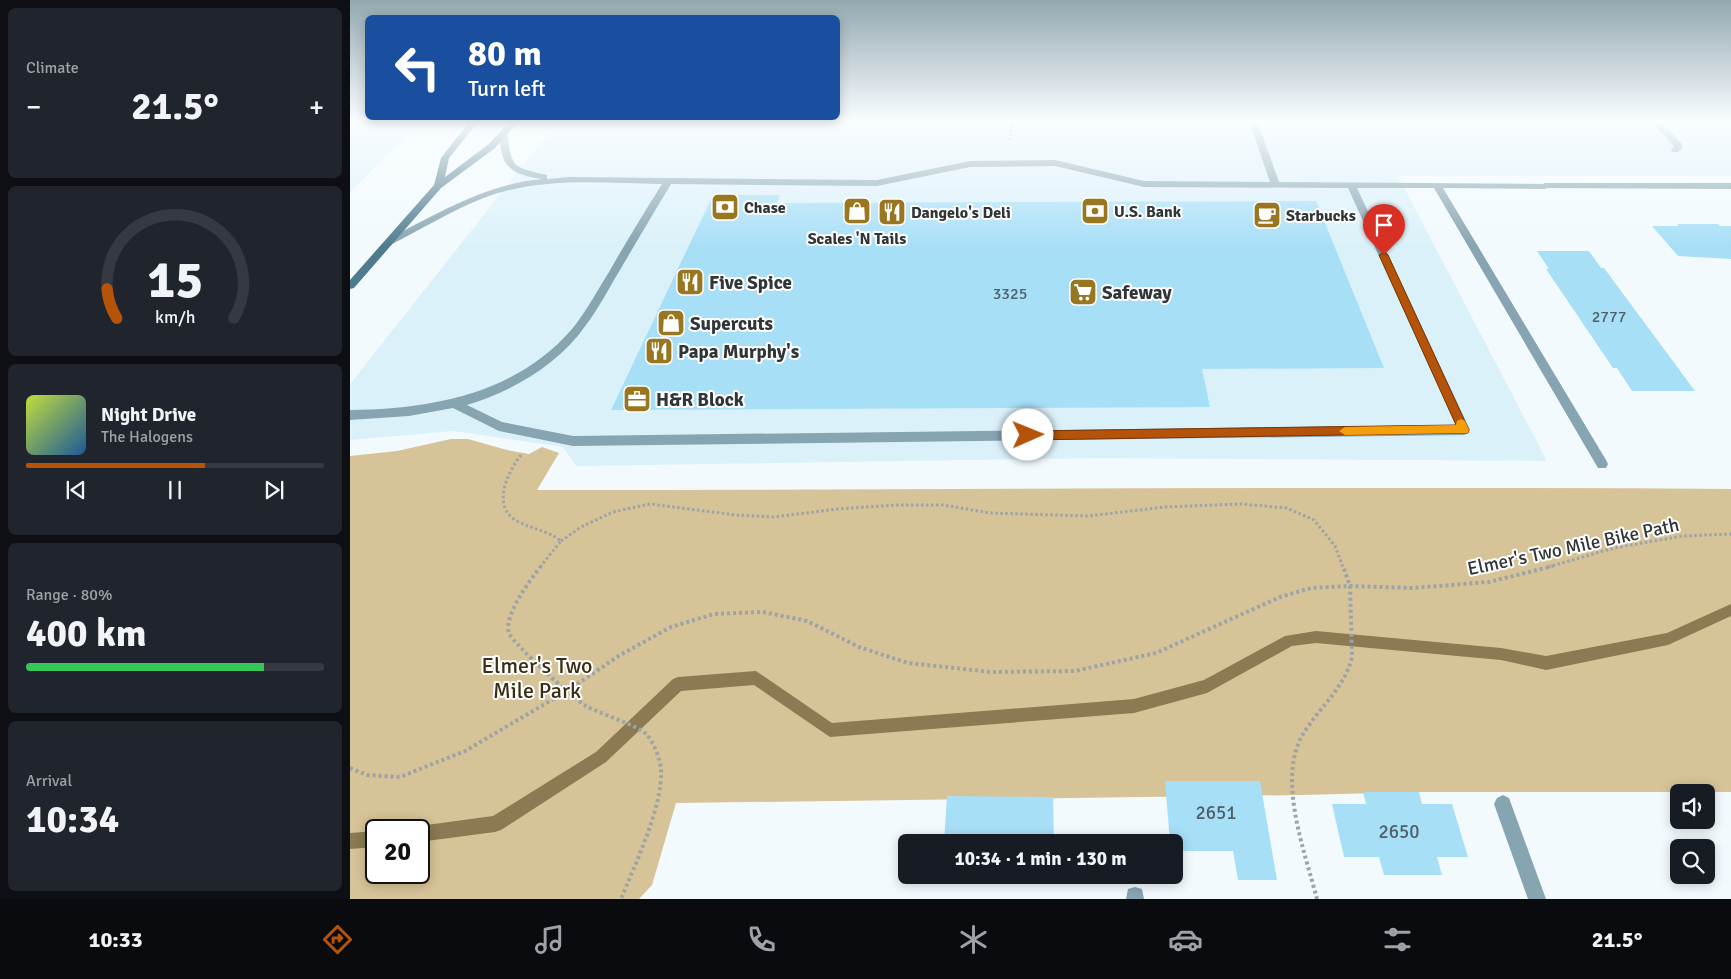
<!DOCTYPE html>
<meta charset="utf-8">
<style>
body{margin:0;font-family:Signika,sans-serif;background:#20242c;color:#f1f3f6;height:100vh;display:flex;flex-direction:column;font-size:19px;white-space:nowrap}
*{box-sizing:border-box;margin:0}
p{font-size:16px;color:#9ea1a6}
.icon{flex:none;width:28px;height:28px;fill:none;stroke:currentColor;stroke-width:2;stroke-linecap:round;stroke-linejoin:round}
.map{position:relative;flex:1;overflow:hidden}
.drawer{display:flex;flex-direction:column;gap:8px;padding:8px;background:#0d0f14;width:350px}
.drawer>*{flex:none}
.hud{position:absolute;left:15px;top:15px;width:475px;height:105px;border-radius:8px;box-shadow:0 2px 12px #0003;background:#1a4fa0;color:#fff;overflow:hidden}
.controls{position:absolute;left:1320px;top:784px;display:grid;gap:10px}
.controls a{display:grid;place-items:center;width:45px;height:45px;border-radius:8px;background:#171b24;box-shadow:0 2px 12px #0003;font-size:25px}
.speed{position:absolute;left:15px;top:819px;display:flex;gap:10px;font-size:25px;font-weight:700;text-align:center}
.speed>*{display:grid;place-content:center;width:65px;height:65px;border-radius:50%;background:#171b24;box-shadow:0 2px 12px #0003;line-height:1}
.speed .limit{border:2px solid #111;border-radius:8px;background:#fff;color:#111}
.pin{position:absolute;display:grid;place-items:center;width:42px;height:42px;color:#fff;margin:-51px -21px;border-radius:50% 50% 50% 0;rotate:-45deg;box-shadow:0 0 5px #0007}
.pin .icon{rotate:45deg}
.me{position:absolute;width:55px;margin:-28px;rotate:89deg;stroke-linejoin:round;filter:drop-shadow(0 0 4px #0008)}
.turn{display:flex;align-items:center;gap:18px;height:105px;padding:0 20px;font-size:22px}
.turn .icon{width:65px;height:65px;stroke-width:2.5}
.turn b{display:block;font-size:35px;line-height:42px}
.big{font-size:38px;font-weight:700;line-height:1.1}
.drawer .tile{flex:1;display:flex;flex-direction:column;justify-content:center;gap:8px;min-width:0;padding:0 18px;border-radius:8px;background:#20242c}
.drawer .dial{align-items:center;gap:0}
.dial svg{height:130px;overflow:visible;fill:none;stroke:#363941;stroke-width:7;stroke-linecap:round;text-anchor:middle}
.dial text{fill:#f1f3f6;stroke:none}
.song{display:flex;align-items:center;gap:15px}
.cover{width:60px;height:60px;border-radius:8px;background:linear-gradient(135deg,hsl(70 70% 55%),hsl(210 70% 35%))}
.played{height:5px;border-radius:2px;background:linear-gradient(90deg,#b45309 60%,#363941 60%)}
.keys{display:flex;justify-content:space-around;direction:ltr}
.heat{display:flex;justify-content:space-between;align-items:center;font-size:28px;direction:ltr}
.charge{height:8px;border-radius:4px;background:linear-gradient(90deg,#34c759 80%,#363941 0)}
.trip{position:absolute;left:548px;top:834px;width:285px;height:50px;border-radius:8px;background:#171b24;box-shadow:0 2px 12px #0003;font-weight:700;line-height:50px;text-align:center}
.menu{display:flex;height:80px;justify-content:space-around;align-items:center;background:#090b0e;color:#9ea1a6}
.menu .icon{width:35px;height:35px}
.menu .selected{color:#b45309}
.menu b{font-size:22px;color:#f1f3f6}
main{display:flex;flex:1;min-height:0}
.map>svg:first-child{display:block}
.built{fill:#dbf1fa}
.green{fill:#d7c398;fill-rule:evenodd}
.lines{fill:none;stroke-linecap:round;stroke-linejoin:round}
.stream{fill:#8b7a52;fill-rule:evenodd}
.building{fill:#a7dff7}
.path-far2{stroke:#9da4a7;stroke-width:2.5;stroke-dasharray:2 2;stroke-linecap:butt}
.path-far1{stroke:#9da4a7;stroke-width:3;stroke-dasharray:2.5 2.5;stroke-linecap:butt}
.path{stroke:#9da4a7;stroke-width:4;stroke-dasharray:3 3;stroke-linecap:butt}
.lane{fill:#87a4b1;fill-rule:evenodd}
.street{fill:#87a4b1;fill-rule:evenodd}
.secondary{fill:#4f7b8e;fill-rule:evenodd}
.route{fill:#b45309;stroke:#753606}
.slow{fill:#f59e0b}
.labels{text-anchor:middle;stroke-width:4;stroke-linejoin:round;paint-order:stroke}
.far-poi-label{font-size:16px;font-weight:bold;fill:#303537;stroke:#fff;text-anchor:start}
.number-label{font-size:16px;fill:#4e6067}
.poi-label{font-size:19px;font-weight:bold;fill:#303537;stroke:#fff;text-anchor:start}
.street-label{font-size:19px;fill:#303537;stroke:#fff}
.near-number-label{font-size:19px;fill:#4e6067}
.near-park-label{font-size:22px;fill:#392d12;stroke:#fff}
</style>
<main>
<section class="drawer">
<div class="tile"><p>Climate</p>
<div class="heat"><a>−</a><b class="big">21.5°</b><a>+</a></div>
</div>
<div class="tile dial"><svg viewBox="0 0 100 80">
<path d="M14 69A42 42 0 1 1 86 69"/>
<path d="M14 69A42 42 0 0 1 8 51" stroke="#b45309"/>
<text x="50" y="56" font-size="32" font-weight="700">15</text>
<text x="50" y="72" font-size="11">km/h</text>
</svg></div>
<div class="tile">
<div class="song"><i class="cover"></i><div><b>Night Drive</b><p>The Halogens</p></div></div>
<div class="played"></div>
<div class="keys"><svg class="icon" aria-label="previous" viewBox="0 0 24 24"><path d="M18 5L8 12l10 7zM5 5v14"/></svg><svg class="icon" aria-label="pause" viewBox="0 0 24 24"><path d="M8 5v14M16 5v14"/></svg><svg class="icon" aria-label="next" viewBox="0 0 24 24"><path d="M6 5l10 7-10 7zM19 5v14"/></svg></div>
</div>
<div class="tile"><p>Range · 80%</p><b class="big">400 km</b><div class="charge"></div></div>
<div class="tile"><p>Arrival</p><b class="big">10:34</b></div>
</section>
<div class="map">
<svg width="1381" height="899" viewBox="0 0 1381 899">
<rect width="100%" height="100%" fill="#f2fafe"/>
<g class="built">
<polygon points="0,121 72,121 0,192"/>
<polygon points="208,121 1381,121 1381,176 1048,176 1197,461 751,458 226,466 213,447 103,431 0,440 0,384"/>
</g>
<path class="green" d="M101,439H118L157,450L179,454L192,447L209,453L187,490C585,490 983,486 1381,489V792H1070L951,795L326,803L302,885L289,899H0V456L47,451ZM26,830H69V872H26Z"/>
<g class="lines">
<g class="stream">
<polygon points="1381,604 1381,616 1318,645 1196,670 1151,660 966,643 942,646 857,693 784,713 480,737 404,685 331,691 256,762 151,830 145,832 69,842 69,830 63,830 69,826 143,816 246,752 323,679 328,677 406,671 482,723 784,699 854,680 935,636 966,631 1151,648 1196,656 1317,633"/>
<polygon points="26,831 26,847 0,849 0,833"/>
</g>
</g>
<g class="building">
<polygon points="363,195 430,195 427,203 966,201 1034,368 852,369 860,407 261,410"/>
<polygon points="1327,224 1368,224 1370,226 1381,226 1381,259 1328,256 1302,226 1329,226"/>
<polygon points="1187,251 1239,251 1251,268 1254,268 1345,391 1282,391 1267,368 1263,368 1240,334 1196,269 1199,269"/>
<polygon points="815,781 910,781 927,880 888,880 883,851 824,851 824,842 820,842"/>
<polygon points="1013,792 1069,792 1072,804 1102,804 1118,857 1087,857 1092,875 1034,875 1029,857 994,857 982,804 1016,804"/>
<polygon points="597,796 703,797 704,842 594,842"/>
</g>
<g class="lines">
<polyline class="path-far2" points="660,140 662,121"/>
<g class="path-far1">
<path d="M171,455C157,473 140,508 169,522C183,529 198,531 211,541L190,567"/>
<polyline points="211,541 231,527 263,512 300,504 386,515 424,517 487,509 546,505 593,505 640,513 738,516 815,507 891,504 937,508 964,520 985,546 993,567"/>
<polyline points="1198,567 1264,548 1333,536 1381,534"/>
</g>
<g class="path">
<path d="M191,566C181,579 153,616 159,633C163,644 224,699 236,706C248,713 290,726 297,735C304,743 310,759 311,769C313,807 285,864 271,899"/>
<polyline points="0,768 17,775 50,777 115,751 217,691 270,655 321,627 364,614 413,612 457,621 509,647 558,663 641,672 725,671 806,653 930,597 961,588 1000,586 1063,588 1139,582 1203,566"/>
<path d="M967,899C955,852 925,775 955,731C971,706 995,687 1002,657L1000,586L993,566"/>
</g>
<g class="lane">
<path d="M899,121H907L929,182L1198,184L1200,186L1195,189L1093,188L1256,460L1258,464L1256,468H1248L1084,188H1007L1120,430L1118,433L1114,435L223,446L149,431L103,408L59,416L0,420V410C81,409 166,394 222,329C236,312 247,291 259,272C276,242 294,213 312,184C252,183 188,176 131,199C101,211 72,229 42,244H36V240C85,215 135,184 192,179C172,176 154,172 151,149C150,144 149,138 151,133L158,135C160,169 167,168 197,175V179L219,177L527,180L620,161L705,160L794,181L920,182ZM705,166L794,187L998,188L1106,425L223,436L152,422L117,405C163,391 208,365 236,325C249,308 259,288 270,270C287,241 304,212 321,184L527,186L620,167Z"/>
<polygon points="1301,121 1310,121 1332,144 1332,148 1328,152 1322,152 1321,150 1324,146"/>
</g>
<g class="street">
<polygon points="1195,183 1381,183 1381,189 1192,188 1190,186"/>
<polygon points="1153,795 1159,798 1196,899 1178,899 1144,804 1147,798"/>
<polygon points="785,887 792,889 794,899 776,899 778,889"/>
</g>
<polygon class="secondary" points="120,121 129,121 99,158 95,177 139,144 160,121 169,121 145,148 91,188 4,288 0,289 0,280 84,185 91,158"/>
</g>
<linearGradient id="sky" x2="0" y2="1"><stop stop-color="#92a8b0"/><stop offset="0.49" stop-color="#f9fdff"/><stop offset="1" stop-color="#f9fdff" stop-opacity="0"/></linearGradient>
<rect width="1381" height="247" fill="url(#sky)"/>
<polygon class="route" points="1034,252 1038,255 1119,430 1118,433 678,440 673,435 678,431 1106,425 1029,255"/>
<polygon class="slow" points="1111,419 1115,421 1119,430 1118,433 995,435 989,431 995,427 1106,425 1107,421"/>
<defs>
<symbol id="bank-square" viewBox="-11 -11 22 22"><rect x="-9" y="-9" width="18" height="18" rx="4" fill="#997721" stroke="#fff"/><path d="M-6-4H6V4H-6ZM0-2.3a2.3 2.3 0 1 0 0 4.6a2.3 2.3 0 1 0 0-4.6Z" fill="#fff"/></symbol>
<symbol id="shop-square" viewBox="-11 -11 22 22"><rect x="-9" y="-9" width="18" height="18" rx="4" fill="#997721" stroke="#fff"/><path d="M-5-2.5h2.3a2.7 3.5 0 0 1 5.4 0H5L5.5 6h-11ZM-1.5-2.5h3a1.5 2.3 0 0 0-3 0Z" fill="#fff"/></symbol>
<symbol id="restaurant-square" viewBox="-11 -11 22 22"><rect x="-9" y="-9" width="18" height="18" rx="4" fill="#997721" stroke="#fff"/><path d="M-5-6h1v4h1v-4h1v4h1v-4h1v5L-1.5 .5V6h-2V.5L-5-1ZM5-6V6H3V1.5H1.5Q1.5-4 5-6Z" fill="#fff"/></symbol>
<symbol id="cafe-square" viewBox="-11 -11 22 22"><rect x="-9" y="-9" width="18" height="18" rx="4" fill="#997721" stroke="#fff"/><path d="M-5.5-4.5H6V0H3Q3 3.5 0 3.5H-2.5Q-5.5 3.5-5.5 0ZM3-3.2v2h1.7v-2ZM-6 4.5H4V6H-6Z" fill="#fff"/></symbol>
<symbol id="supermarket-square" viewBox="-11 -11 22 22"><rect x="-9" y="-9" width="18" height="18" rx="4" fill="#997721" stroke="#fff"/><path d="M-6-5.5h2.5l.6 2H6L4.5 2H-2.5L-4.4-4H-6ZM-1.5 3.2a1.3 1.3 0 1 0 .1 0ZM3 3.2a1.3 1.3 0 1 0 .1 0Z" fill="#fff"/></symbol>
<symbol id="office-square" viewBox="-11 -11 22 22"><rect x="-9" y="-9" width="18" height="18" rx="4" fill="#997721" stroke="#fff"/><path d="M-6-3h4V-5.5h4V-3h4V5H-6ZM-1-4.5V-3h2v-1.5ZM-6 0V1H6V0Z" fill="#fff"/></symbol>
</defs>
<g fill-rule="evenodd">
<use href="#bank-square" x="359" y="191" width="32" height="32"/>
<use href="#shop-square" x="491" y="195" width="32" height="32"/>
<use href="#bank-square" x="729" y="195" width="32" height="32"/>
<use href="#restaurant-square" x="526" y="196" width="32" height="32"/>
<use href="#cafe-square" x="901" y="199" width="32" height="32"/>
<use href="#restaurant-square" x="324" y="266" width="32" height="32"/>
<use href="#supermarket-square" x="717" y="276" width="32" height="32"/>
<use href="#shop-square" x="305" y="307" width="32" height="32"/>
<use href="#restaurant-square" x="293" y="335" width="32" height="32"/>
<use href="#office-square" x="271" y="383" width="32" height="32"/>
</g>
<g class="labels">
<g class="far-poi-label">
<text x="394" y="213">Chase</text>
<text x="764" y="217">U.S. Bank</text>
<text x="561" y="218">Dangelo's Deli</text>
<text x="936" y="221">Starbucks</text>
<text x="507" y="244" text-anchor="middle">Scales 'N Tails</text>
</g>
<g class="number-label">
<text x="660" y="299">3325</text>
<text x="1259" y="322">2777</text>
</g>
<g class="poi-label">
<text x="359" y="289">Five Spice</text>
<text x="752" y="299">Safeway</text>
<text x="340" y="330">Supercuts</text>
<text x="328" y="358">Papa Murphy's</text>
<text x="306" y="406">H&amp;R Block</text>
</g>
<g class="street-label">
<text transform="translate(1223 546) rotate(-12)" y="7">Elmer's Two Mile Bike Path</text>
</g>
<g class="near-number-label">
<text x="866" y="819">2651</text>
<text x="1049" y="838">2650</text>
</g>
<g class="near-park-label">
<text x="187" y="673">Elmer's Two<tspan x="187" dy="25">Mile Park</tspan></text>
</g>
</g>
</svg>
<div class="controls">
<a><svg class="icon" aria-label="sound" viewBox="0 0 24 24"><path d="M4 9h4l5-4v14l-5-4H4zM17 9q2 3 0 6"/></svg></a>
<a><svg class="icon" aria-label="search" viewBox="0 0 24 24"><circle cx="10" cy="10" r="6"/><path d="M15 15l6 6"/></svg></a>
</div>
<div class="speed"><div class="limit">20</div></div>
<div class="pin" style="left:1034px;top:255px;background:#d93025"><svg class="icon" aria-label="arrive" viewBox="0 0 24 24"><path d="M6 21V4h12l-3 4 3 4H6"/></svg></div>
<svg class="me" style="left:678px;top:435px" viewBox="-20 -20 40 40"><circle r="19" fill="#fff"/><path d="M0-13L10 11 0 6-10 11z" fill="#b45309"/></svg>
<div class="trip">10:34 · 1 min · 130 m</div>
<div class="hud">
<div class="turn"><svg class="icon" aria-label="left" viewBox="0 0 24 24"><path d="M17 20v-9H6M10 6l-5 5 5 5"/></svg><div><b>80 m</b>Turn left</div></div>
</div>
</div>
</main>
<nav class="menu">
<b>10:33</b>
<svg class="icon selected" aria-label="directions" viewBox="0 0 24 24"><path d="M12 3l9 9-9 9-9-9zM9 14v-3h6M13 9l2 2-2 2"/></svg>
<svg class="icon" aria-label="music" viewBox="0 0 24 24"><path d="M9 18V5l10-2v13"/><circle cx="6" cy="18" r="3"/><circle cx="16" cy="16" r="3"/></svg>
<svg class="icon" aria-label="phone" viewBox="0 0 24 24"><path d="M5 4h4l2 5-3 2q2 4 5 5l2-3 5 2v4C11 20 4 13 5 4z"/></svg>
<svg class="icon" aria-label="climate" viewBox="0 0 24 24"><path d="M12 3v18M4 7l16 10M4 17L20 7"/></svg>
<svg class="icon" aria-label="car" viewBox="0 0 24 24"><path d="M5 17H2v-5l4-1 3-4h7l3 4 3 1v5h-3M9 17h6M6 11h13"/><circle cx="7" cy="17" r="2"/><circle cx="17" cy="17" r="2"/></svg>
<svg class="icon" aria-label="filters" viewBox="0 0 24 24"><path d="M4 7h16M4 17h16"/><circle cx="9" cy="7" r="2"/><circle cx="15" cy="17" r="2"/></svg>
<b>21.5°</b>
</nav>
